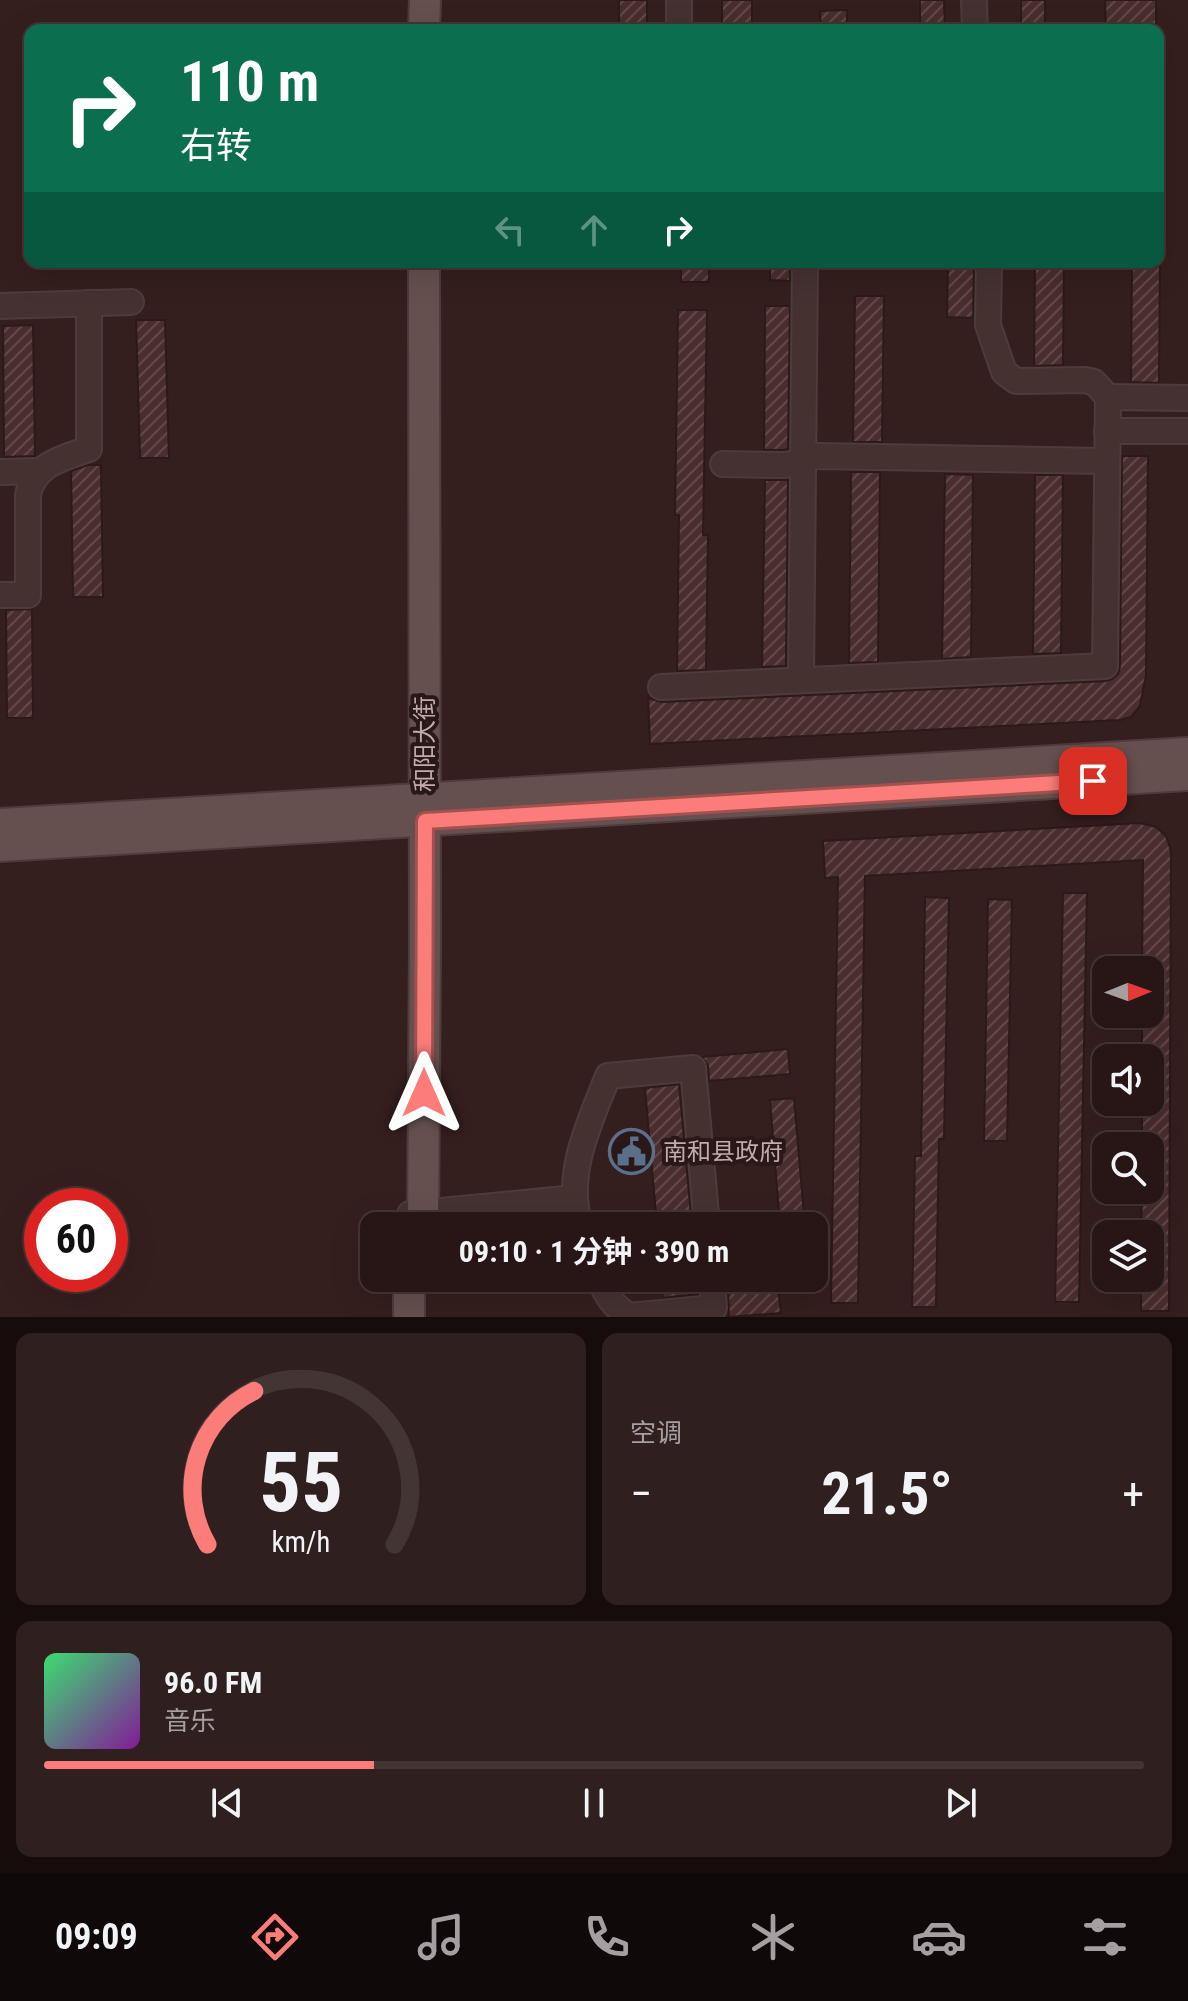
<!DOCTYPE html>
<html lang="zh">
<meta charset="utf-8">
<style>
body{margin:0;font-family:"Roboto Condensed","Noto Sans SC",sans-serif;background:#301f1f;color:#f1f3f6;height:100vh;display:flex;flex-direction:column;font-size:30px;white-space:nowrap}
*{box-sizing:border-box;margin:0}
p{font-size:26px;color:#a59fa1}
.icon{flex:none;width:44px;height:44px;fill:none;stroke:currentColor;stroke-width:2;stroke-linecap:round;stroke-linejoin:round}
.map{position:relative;height:1317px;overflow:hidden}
.details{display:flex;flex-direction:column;gap:16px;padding:16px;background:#160c0c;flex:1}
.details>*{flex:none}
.guide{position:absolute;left:24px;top:24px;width:1140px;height:244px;border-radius:16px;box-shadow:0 8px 32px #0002,0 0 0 2px #443535;background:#0b6e4f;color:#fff;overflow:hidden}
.needle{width:52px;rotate:89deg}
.buttons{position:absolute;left:1092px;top:956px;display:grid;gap:16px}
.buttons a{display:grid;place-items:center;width:72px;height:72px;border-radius:16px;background:#281616;box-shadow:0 8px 32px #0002,0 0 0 2px #443535;font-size:40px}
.speed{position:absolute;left:24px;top:1188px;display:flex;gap:16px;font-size:40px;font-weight:700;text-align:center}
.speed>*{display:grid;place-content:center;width:104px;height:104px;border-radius:50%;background:#281616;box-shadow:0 8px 32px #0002,0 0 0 2px #443535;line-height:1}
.speed .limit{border:12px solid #d22;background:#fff;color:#111}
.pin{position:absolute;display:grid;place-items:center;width:68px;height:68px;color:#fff;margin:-34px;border-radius:16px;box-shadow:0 4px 12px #0006}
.me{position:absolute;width:88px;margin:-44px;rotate:0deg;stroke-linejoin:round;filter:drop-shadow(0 0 6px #0008)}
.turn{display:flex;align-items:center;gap:28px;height:168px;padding:0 24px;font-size:36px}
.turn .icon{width:104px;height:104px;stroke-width:2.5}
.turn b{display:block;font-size:56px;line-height:68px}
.lanes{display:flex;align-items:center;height:76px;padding:0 24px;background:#0003;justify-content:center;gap:40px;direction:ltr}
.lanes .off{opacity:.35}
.big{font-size:60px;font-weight:700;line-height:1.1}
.details .tile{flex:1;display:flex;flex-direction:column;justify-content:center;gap:12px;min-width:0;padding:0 28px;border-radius:16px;background:#301f1f}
.details .dial{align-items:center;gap:0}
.dial svg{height:208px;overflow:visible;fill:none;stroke:#443535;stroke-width:7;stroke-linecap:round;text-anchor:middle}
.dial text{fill:#f1f3f6;stroke:none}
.song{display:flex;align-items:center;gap:24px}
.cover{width:96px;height:96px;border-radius:12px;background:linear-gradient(135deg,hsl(140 70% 55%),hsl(290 70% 35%))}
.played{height:8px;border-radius:4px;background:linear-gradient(90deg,#fb7c79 30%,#443535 30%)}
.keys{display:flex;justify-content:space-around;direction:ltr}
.heat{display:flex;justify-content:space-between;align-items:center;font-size:44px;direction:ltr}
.details .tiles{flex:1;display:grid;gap:16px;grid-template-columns:1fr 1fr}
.tile:last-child{grid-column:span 2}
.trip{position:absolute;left:360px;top:1212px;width:468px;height:80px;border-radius:16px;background:#281616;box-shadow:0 8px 32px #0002,0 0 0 2px #443535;font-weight:700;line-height:80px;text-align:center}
.tabs{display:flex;height:128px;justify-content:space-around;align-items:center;background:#100909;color:#a59fa1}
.tabs .icon{width:56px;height:56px}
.tabs .active{color:#fb7c79}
.tabs b{font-size:36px;color:#f1f3f6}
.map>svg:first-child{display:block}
.building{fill:url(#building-hatch);stroke:#2c1919;stroke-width:2}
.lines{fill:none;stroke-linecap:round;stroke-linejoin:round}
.minor-casing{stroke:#4f3b3b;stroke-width:28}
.major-casing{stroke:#4f3b3b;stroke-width:34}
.minor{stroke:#463131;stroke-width:24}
.major{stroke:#664f4f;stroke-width:30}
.route-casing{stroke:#a3514f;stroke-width:20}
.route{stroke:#fb7c79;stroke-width:14}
.labels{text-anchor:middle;stroke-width:8;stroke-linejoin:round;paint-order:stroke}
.street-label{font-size:24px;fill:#c3abab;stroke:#2a1717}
.poi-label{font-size:24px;fill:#c3abab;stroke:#2a1717;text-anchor:start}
</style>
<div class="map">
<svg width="1188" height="1317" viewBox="0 0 1188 1317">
<defs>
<pattern id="building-hatch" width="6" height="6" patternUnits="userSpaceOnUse" patternTransform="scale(2)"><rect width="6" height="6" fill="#4a2d2d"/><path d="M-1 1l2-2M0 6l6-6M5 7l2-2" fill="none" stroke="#624949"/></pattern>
</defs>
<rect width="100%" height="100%" fill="#351e1e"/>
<g class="building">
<rect x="619" y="0" width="28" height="30"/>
<rect x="722" y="0" width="30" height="30"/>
<polygon points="920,0 944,0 945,30 920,30"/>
<rect x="1021" y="0" width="24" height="30"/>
<polygon points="1105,0 1156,0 1156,30 1106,30"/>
<polygon points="847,10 847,30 821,30 820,11"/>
<rect x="681" y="262" width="28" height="20"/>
<polygon points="770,262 790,262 790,281 770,280"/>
<polygon points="948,262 974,262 973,318 947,317"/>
<polygon points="1035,262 1064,262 1063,365 1034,366"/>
<polygon points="1132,262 1160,262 1159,383 1131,382"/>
<polygon points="855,296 884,296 882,442 853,442"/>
<polygon points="765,306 790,306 788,449 783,450 764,450"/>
<polygon points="678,310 707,310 703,535 708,535 706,670 677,671 679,515 675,515"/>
<polygon points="136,320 165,320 169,458 140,458"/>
<polygon points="33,325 35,456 4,457 3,326"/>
<polygon points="1122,456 1148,456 1146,675 1140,706 1131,717 1120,720 650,744 648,698 662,702 1106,681 1112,679 1118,674 1120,666"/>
<polygon points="88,465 101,465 103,597 73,597 71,471"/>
<polygon points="851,472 880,472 878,662 849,663"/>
<polygon points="945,474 973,475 971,657 942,659"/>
<polygon points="1035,475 1063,475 1061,653 1033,654"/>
<polygon points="765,480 788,480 786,666 762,667"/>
<polygon points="32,609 33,718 7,718 6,610"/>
<polygon points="1140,823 1156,827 1166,836 1171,851 1169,1311 1141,1311 1141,1278 1150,1278 1150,1234 1141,1234 1142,1190 1150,1190 1150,1146 1142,1146 1142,1102 1150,1102 1150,1058 1142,1058 1142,1014 1150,1014 1150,970 1142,970 1143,860 865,876 858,1303 831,1303 838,877 825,878 823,841"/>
<polygon points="1063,893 1087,893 1079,1302 1055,1302"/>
<polygon points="925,897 949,898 944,1139 939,1139 936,1307 912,1307 915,1156 921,1156"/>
<polygon points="988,899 1012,900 1007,1141 984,1141"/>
<polygon points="788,1049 790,1074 709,1081 708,1066 702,1057"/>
<polygon points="679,1084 692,1226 657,1226 645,1088"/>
<polygon points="794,1098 805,1226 780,1226 770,1100"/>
<polygon points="661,1278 697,1278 698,1294 663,1298"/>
<polygon points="778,1287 781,1313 729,1317 728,1291"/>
</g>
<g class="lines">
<defs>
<g id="minor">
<polyline points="679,0 679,30"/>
<polyline points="974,0 975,30"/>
<polyline points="0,306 131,302"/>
<polyline points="1108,397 1188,398"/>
<polyline points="1107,431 1188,431"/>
<polyline points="723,464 784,465 797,463 807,457 820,456 1107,461"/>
<polyline points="0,472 40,471"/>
<path d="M0,595H28V495C34,464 63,458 89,449V303"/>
<polyline points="801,680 805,262"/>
<polyline points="661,687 1105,666 1108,397 1094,382 1085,380 1016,381 1004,372 988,325 989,262"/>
<polyline points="410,1214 575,1198"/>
<path d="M580,1226C564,1174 589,1124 608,1076L693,1068L707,1226"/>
<path d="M599,1278C606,1295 613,1306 629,1316L714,1308L712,1278"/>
</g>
<g id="major">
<polyline points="424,30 425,0"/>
<polyline points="0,824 1188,753"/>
<polyline points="0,846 1188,775"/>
<polyline points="423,1226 425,945 424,262"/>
<polyline points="409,1317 409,1278"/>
</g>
</defs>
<use href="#minor" class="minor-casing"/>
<use href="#major" class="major-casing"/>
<use href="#minor" class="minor"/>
<use href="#major" class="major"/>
</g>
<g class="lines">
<defs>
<polyline id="route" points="424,1093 425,821 1093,781"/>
</defs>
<use href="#route" class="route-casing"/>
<use href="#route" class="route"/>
</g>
<defs>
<symbol id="civic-ring" viewBox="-11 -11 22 22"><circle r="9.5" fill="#2a1717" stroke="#5c6f8a" stroke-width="1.5"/><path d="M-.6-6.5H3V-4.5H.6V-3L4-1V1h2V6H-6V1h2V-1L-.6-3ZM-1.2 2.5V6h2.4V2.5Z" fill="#5c6f8a"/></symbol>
</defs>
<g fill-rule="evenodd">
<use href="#civic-ring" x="606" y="1126" width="51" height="51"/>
</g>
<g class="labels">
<g class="street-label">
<text transform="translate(425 744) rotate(-90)" y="8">和阳大街</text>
</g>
<g class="poi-label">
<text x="663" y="1160">南和县政府</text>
</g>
</g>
</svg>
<div class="buttons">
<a><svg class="needle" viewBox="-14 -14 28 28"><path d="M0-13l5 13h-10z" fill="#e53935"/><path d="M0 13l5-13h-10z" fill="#a59fa1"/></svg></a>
<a><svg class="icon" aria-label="sound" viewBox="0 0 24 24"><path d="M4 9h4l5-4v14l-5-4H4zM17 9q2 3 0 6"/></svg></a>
<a><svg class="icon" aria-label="search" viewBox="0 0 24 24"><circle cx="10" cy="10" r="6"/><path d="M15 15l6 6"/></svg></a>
<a><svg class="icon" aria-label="layers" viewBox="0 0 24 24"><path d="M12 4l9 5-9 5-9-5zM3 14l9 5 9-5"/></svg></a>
</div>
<div class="speed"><div class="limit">60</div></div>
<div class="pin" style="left:1093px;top:781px;background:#d93025"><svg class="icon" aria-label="arrive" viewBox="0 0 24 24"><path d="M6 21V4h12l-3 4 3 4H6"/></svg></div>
<svg class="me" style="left:424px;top:1093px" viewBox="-20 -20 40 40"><path d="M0-17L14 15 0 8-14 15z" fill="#fb7c79" stroke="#fff" stroke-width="4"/></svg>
<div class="trip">09:10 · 1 分钟 · 390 m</div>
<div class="guide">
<div class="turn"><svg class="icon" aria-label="right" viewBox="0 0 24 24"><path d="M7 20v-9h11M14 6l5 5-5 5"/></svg><div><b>110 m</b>右转</div></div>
<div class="lanes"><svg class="icon off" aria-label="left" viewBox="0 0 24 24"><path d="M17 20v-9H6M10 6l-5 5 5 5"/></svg><svg class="icon off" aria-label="ahead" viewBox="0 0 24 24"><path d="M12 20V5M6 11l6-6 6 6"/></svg><svg class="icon" aria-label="right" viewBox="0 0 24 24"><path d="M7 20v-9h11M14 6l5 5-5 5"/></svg></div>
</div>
</div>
<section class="details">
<div class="tiles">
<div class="tile dial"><svg viewBox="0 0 100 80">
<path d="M14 69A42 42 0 1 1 86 69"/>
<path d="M14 69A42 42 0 0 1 32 10" stroke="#fb7c79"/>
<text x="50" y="56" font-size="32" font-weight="700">55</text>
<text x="50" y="72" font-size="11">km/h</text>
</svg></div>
<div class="tile"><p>空调</p>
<div class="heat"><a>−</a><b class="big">21.5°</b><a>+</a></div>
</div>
<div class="tile">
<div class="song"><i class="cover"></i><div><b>96.0 FM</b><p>音乐</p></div></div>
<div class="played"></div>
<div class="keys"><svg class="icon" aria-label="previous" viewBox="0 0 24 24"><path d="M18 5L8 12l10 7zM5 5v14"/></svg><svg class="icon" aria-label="pause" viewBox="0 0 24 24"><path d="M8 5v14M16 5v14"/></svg><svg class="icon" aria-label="next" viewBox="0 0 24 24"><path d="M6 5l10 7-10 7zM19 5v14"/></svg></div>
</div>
</div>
</section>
<nav class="tabs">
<b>09:09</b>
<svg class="icon active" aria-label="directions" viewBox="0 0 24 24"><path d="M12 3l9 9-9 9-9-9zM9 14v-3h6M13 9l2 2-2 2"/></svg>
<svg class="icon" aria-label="music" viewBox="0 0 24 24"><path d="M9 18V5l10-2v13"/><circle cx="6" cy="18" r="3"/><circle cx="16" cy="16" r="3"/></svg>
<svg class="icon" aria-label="phone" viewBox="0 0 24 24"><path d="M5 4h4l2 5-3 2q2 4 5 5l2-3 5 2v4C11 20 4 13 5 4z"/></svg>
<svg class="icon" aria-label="climate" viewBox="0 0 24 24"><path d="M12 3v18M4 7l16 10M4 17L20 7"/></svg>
<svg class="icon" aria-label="car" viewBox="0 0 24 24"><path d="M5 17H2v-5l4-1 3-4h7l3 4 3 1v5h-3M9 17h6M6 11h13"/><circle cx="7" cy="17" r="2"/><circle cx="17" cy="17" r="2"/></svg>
<svg class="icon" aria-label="filters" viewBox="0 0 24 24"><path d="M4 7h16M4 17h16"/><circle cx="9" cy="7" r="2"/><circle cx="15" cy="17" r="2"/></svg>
</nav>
